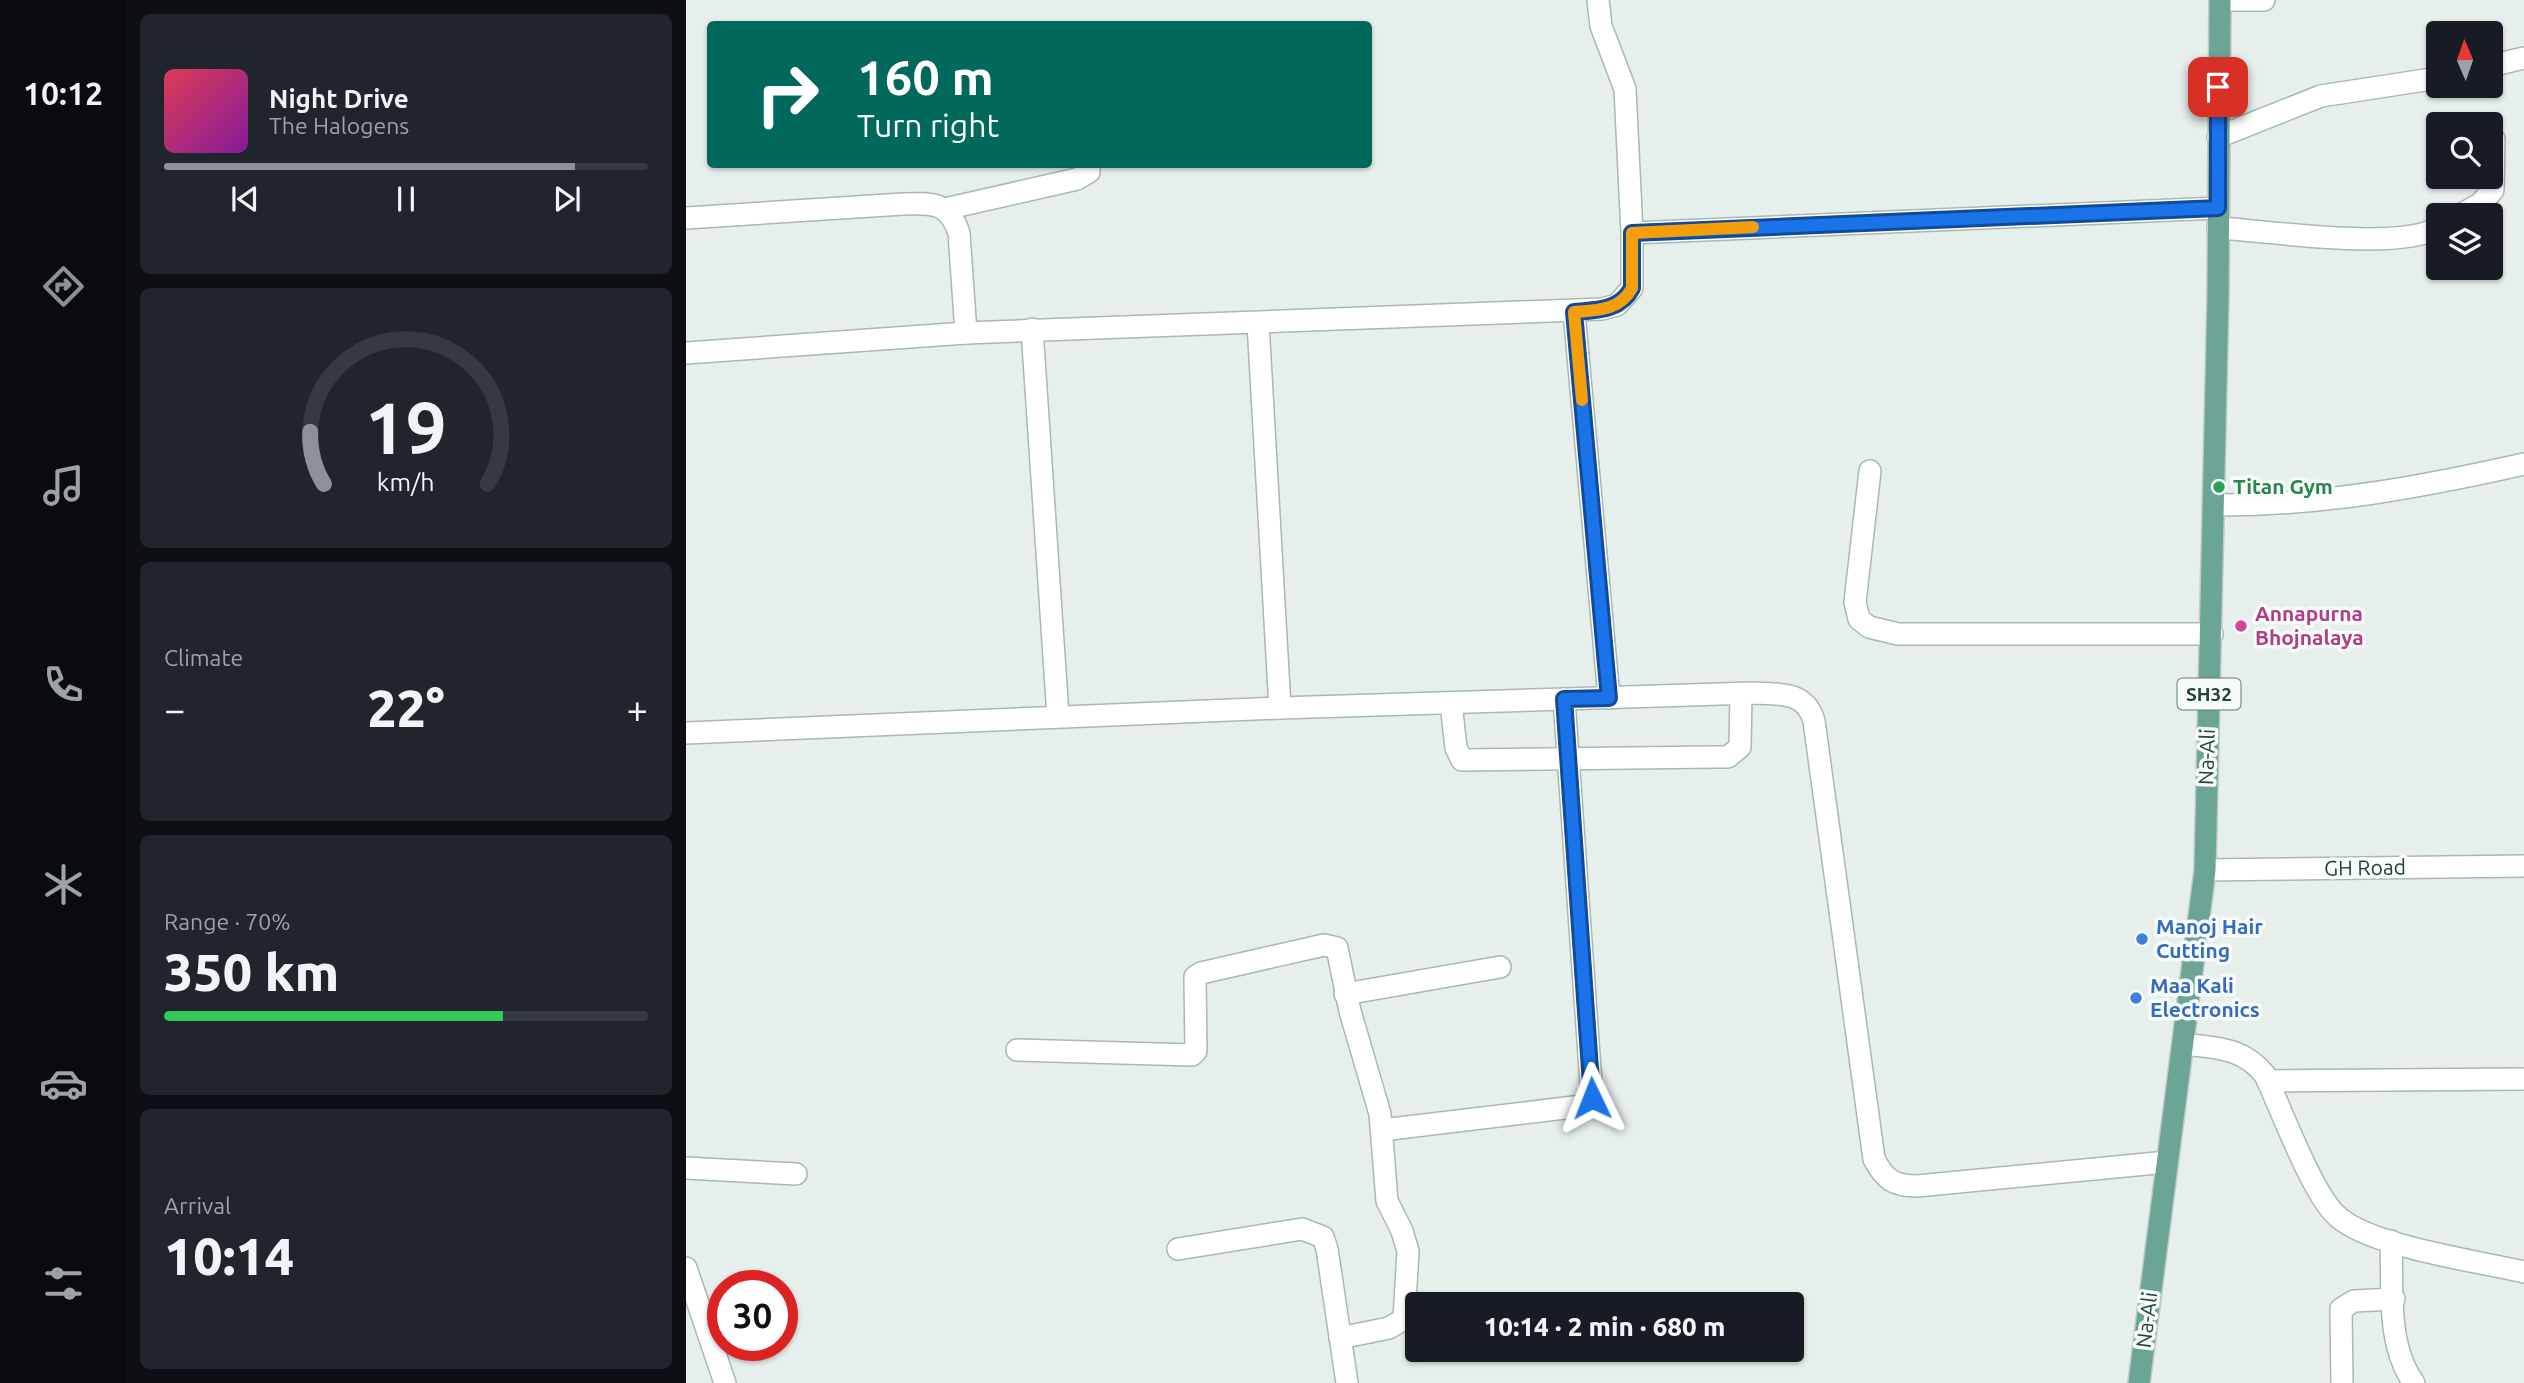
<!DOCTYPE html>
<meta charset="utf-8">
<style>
body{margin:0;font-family:Ubuntu,sans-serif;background:#20242c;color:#f1f3f6;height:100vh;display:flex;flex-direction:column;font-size:26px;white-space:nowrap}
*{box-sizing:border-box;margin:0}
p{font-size:23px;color:#9ea1a6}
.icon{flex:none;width:38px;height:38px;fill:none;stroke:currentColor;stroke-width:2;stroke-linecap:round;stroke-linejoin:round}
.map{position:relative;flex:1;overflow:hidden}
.details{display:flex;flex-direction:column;gap:14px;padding:14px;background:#0d0f14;width:560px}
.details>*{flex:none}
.guide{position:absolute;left:21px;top:21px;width:665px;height:147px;border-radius:7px;box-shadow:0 2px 5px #0004;background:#00695c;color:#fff;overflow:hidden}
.needle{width:46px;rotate:358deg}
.tools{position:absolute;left:1740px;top:21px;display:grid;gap:14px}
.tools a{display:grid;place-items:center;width:77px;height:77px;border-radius:7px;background:#171b24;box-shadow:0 2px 5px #0004;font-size:35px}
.speed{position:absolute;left:21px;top:1270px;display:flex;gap:14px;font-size:35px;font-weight:700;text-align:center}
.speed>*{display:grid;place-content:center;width:91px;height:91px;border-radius:50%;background:#171b24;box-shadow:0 2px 5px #0004;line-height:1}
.speed .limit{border:10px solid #d22;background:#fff;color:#111}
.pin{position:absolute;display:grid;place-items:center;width:60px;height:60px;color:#fff;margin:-30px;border-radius:14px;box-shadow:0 4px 10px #0006}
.me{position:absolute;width:77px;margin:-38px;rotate:358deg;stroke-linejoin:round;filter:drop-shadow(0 0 5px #0008)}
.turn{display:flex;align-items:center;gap:24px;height:147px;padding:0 35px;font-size:32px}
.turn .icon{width:91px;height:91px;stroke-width:2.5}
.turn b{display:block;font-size:49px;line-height:60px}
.big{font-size:52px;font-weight:800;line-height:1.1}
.details .card{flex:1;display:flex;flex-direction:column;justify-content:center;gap:10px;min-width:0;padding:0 24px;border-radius:10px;background:#20242c}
.details .dial{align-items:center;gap:0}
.dial svg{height:182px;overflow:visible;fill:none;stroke:#363941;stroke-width:7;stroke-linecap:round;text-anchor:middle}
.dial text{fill:#f1f3f6;stroke:none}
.song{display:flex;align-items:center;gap:21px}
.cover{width:84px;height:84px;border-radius:10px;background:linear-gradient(135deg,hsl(350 70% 55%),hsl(290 70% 35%))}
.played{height:7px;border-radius:4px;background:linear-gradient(90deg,#8c9099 85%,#363941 85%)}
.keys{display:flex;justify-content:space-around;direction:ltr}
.heat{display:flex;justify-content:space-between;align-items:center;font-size:38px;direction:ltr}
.charge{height:10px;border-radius:5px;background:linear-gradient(90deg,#34c759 70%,#363941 0)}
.trip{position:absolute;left:719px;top:1292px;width:399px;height:70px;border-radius:7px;background:#171b24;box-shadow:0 2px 5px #0004;font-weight:800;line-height:70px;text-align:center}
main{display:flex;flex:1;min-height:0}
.tabs{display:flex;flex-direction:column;width:126px;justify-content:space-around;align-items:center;background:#090b0e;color:#9ea1a6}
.tabs .icon{width:49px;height:49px}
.tabs .on{color:#8c9099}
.tabs b{font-size:32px;color:#f1f3f6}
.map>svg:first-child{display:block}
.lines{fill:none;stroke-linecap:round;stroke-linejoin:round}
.minor-casing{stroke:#a8b8b2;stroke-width:24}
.major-casing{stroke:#c2cac8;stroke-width:24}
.minor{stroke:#fff;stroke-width:21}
.major{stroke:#6aa596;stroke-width:21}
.route-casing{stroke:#114b97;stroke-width:18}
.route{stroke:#1a73e8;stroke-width:12}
.slow{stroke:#f59e0b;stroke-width:12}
.leisure-dot{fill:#2e9e5b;stroke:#f7fbf9;stroke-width:2.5}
.hotel-dot{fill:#d1479c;stroke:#f7fbf9;stroke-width:2.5}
.shop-dot{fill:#3f7fe0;stroke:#f7fbf9;stroke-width:2.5}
.labels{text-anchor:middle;stroke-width:7;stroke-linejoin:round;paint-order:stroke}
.shield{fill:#f7fbf9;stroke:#637a73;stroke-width:2}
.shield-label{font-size:19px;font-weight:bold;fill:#24423a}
.leisure-label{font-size:21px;font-weight:bold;fill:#27864d;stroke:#f7fbf9;text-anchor:start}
.hotel-label{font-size:21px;font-weight:bold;fill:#b23c85;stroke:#f7fbf9;text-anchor:start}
.street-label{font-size:21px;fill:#24423a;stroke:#f7fbf9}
.shop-label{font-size:21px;font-weight:bold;fill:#366cbe;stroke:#f7fbf9;text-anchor:start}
</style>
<main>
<nav class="tabs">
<b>10:12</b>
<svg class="icon on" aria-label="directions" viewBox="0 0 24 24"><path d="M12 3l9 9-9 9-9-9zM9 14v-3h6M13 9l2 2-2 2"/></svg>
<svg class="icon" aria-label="music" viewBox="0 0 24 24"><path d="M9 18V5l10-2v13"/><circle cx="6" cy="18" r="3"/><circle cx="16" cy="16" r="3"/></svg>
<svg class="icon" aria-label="phone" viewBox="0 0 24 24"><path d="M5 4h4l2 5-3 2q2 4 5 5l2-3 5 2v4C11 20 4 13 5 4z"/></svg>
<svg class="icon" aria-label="climate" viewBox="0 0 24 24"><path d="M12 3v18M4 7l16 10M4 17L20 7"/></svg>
<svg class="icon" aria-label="car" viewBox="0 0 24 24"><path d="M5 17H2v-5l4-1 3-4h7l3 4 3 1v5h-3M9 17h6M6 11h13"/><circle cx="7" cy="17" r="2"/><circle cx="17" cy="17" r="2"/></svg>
<svg class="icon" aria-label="filters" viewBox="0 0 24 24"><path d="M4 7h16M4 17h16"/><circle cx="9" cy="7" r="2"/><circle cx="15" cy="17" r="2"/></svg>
</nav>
<section class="details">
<div class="card">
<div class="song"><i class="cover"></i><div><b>Night Drive</b><p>The Halogens</p></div></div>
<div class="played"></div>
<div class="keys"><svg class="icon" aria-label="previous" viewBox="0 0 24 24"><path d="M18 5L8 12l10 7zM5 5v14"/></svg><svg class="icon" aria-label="pause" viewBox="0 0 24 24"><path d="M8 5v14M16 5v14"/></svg><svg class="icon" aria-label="next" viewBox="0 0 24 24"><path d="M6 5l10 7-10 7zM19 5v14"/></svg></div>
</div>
<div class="card dial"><svg viewBox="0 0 100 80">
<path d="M14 69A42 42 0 1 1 86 69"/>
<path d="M14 69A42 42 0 0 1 8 46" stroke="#8c9099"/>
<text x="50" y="56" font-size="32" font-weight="700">19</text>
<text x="50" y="72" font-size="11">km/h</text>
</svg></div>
<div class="card"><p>Climate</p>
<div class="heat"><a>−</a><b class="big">22°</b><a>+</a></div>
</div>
<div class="card"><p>Range · 70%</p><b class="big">350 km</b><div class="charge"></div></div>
<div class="card"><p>Arrival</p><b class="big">10:14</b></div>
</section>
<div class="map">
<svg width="1838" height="1383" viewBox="0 0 1838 1383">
<rect width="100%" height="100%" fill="#e6efeb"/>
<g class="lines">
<defs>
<g id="minor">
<polyline points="1534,0 1578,0"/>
<polyline points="1804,66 1838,58"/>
<polyline points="1532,137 1635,96 1752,78"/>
<polyline points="259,209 391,179 403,172 403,164"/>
<polyline points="1774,215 1794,204 1807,190 1808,139"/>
<path d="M0,218L217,204C247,203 263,202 273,233L280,333L916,309L931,305L946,288V233L939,89L915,26L912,0"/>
<path d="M1532,228C1585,231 1709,251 1752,228"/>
<polyline points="946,233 1532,208"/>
<polyline points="888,312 923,698"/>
<path d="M572,323L594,708L1066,693C1093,694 1120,691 1128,721L1188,1159C1199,1180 1208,1186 1231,1186L1481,1162"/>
<polyline points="346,329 372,716"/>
<polyline points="0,353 280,333"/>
<polyline points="1184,471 1169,602 1173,619 1183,627 1212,634 1526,634"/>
<path d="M1528,505C1633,506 1736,487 1838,464"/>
<polyline points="765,703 770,748 776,760 1029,757 1042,757 1054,747 1055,694"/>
<polyline points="0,733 594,708"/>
<polyline points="1519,870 1838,866"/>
<polyline points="659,994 814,967"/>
<path d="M1497,1044C1530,1048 1557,1047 1579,1075C1595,1109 1625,1190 1649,1214C1679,1246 1792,1261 1838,1272"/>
<polyline points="331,1050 506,1055 510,1051 509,977 515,973 638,945 651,948 664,1011 694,1114 701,1201 716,1231 722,1251 718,1319 703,1328 654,1338"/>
<polyline points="1582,1081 1838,1079"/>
<polyline points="696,1130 896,1106 906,1098 878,699"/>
<polyline points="0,1168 110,1174"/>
<path d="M1705,1241C1707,1287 1700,1345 1728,1383"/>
<polyline points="492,1249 616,1229 637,1237 641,1249 661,1383"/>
<polyline points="0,1268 39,1383"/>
<polyline points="1656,1383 1655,1309 1668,1301 1708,1299"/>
</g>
<polyline id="major" points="1453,1383 1519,870 1532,296 1534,0"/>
</defs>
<use href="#minor" class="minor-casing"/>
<use href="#major" class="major-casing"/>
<use href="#minor" class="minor"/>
<use href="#major" class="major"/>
</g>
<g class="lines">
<defs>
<path id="route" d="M906,1098L878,699L923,698L888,312C910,310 934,311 946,288V233L1532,208V87"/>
</defs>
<use href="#route" class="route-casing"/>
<use href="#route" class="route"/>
<path class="slow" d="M896,400L888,312C910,310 934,311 946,288V233L1067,227"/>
</g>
<circle class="leisure-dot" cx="1533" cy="487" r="7"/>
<circle class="hotel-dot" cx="1555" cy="626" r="7"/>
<g class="shop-dot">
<circle cx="1456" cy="939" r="7"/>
<circle cx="1450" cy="998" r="7"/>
</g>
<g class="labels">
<rect class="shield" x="1491.5" y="678.5" width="63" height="31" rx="5"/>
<g class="shield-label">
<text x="1523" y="701">SH32</text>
</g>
<g class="leisure-label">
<text x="1547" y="494">Titan Gym</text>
</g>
<g class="hotel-label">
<text x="1569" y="621">Annapurna<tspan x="1569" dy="24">Bhojnalaya</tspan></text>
</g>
<g class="street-label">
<text transform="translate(1521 757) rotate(-88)" y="7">Na-Ali</text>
<text transform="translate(1679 868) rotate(-1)" y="7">GH Road</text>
<text transform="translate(1461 1320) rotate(-83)" y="7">Na-Ali</text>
</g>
<g class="shop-label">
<text x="1470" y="934">Manoj Hair<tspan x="1470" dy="24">Cutting</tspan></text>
<text x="1464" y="993">Maa Kali<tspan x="1464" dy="24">Electronics</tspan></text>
</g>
</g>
</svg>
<div class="tools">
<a><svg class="needle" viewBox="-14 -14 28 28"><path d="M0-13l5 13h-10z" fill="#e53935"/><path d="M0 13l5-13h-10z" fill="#9ea1a6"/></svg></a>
<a><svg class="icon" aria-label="search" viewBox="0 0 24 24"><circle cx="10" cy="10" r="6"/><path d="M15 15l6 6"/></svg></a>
<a><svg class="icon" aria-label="layers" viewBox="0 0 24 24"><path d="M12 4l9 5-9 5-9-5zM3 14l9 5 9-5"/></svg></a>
</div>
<div class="speed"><div class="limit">30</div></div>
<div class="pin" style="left:1532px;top:87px;background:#d93025"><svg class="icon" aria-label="arrive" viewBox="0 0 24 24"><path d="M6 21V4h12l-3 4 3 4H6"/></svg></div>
<svg class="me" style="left:906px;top:1098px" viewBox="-20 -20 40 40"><path d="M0-17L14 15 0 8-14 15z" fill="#1a73e8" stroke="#fff" stroke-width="4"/></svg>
<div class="trip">10:14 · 2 min · 680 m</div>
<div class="guide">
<div class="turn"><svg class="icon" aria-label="right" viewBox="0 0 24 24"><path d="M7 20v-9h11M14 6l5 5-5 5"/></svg><div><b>160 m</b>Turn right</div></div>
</div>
</div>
</main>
